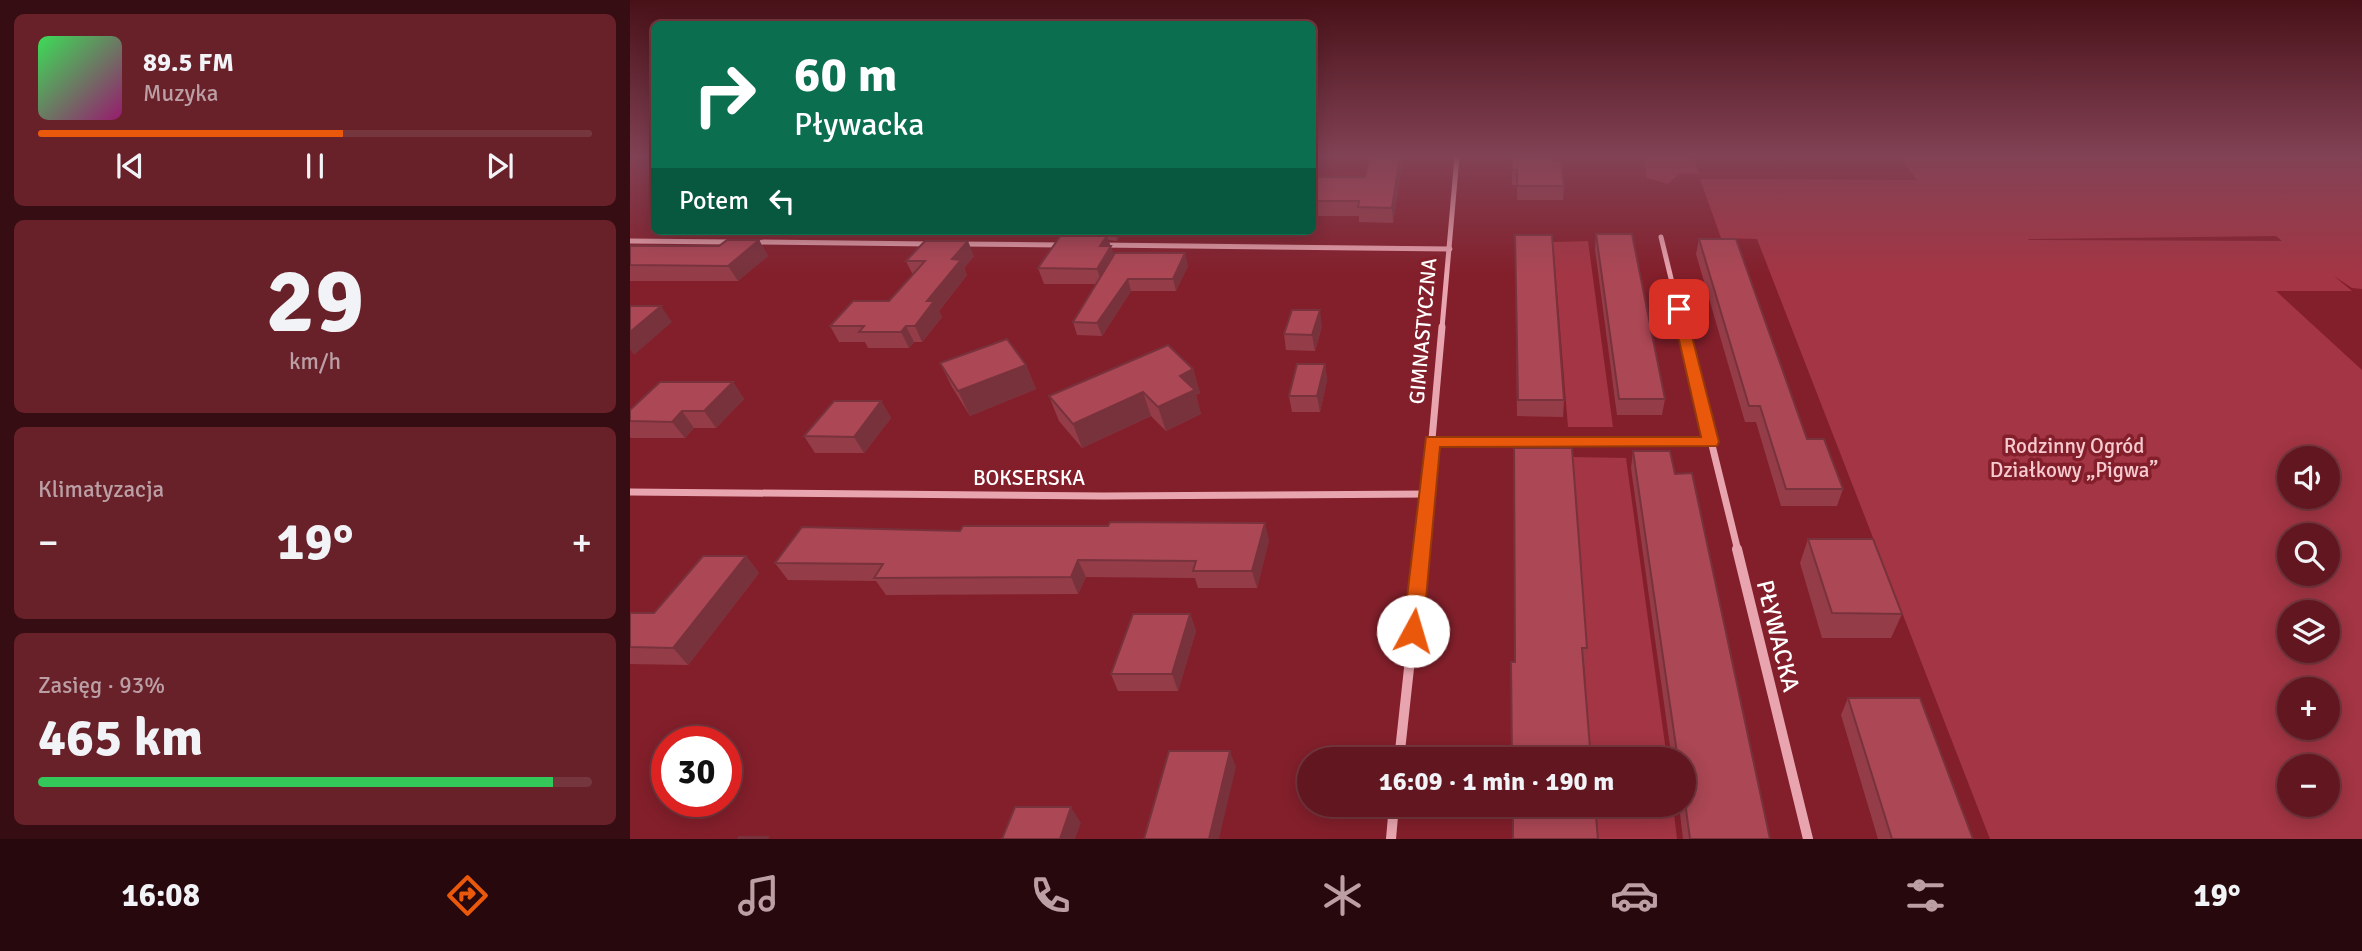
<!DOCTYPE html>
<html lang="pl">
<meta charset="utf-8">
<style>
body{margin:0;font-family:Signika,sans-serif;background:#682029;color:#f1f3f6;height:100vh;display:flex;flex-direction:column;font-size:26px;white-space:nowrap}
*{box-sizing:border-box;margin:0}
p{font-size:23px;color:#bb9fa5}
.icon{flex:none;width:38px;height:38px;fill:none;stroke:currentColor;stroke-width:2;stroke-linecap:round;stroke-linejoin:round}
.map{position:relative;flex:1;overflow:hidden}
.side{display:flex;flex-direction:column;gap:14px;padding:14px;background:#360d12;width:630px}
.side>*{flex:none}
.guide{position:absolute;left:21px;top:21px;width:665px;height:214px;border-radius:10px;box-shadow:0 4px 18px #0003,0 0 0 2px #76363e;background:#0b6e4f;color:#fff;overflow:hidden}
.tools{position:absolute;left:1647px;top:446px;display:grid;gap:14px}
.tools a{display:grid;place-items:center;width:63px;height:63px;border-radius:50%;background:#621720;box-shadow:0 4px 18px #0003,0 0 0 2px #76363e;font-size:35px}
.speed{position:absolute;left:21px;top:726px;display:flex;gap:14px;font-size:35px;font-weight:700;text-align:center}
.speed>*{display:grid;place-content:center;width:91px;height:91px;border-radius:50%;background:#621720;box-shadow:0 4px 18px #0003,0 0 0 2px #76363e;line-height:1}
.speed .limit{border:10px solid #d22;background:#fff;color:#111}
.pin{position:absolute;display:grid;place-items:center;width:60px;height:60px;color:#fff;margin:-30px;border-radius:14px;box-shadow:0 4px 10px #0006}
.me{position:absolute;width:77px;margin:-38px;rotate:6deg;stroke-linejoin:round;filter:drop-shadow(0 0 5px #0008)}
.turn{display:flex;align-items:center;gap:24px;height:147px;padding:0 28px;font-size:32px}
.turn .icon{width:91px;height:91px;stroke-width:2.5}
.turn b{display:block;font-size:49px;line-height:60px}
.then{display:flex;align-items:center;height:66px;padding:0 28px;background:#0003;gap:14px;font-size:26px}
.big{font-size:52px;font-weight:800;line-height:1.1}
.side .widget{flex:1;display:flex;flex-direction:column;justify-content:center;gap:10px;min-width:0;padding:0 24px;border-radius:10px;background:#682029}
.side .dial{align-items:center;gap:0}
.dial b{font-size:91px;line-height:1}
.song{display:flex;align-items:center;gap:21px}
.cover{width:84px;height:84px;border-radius:10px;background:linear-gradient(135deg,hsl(130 70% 55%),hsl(320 70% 35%))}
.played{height:7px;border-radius:4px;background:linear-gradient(90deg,#ea580c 55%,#76363e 55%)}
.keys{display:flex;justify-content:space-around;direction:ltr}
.heat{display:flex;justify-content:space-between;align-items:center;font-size:38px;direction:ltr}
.charge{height:10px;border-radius:5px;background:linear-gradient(90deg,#34c759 93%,#76363e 0)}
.trip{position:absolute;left:667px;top:747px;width:399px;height:70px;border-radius:35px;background:#621720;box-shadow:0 4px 18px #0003,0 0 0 2px #76363e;font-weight:800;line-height:70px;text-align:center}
.menu{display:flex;height:112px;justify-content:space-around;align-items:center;background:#27090d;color:#bb9fa5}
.menu .icon{width:49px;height:49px}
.menu .active{color:#ea580c}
.menu b{font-size:32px;color:#f1f3f6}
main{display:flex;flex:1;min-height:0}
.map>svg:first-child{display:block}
.green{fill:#a33544;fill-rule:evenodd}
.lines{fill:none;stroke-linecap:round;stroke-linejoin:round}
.minor-far2{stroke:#e9a5af;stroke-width:5}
.minor-far1{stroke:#e9a5af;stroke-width:7}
.minor{stroke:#e9a5af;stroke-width:10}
.wall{fill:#943d49}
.shaded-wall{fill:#78323c}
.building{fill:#ac4755;stroke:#78323c;stroke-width:2}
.route{fill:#ea580c;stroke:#983908;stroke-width:2}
.labels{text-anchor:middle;stroke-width:7;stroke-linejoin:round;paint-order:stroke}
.street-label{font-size:21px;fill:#fff;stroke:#831f2b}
.park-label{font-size:21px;fill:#f7cad0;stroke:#831f2b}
.near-street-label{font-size:24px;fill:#fff;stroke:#831f2b}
</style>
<main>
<section class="side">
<div class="widget">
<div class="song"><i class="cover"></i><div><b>89.5 FM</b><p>Muzyka</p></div></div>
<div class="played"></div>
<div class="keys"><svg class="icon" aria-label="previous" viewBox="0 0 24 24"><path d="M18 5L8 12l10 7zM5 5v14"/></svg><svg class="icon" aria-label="pause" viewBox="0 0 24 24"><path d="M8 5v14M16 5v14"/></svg><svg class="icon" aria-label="next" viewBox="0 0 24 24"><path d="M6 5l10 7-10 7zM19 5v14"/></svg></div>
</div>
<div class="widget dial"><b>29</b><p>km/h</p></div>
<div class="widget"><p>Klimatyzacja</p>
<div class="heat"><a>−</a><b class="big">19°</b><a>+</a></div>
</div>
<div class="widget"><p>Zasięg · 93%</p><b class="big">465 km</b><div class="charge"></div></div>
</section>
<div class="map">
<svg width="1732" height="839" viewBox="0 0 1732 839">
<rect width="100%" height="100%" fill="#831f2b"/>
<g class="green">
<polygon points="1013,157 1063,157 1069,174 1049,174 1038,184 1017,178"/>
<path d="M1270,157H1732V289L1722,288L1704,276L1722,291H1646L1732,370V839H1360L1127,239L1091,238L1070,179L1287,180ZM1646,236L1652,241L1398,240L1399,239ZM1698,458V497H1659V458ZM1659,536H1698V574H1659ZM1698,612V651H1659V612ZM1659,690H1698V728H1659ZM1659,766H1698V805H1659Z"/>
<polygon points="958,241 983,427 938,427 923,242"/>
<polygon points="942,457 996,458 1037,759 960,759"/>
<polygon points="963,805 1043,805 1047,839 964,839"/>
</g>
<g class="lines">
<g class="minor-far2">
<polyline points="1031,237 1053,328"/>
<polyline points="0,241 102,242"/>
<polyline points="121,242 302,244"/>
<polyline points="331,244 431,245"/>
<polyline points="471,245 820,249"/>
<polyline points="812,328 827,157"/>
</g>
<g class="minor-far1">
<polyline points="1053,327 1108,551"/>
<polyline points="802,441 1081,442"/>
<polyline points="0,492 473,496 798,494"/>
<polyline points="792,551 812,327"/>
</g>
<g class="minor">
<polyline points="1107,549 1178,839"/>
<polyline points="769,760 792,549"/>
<polyline points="761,839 764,805"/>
</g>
</g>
<g class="wall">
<polygon points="740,157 771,157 772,164 763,223 729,222 729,216 682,216 682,177 735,177"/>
<polygon points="882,157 924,161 934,186 933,200 887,200 887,185 882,185"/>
<polygon points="440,231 493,231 487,241 478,240 484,255 558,266 546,291 501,291 472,336 447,335 443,322 466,284 414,284 408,268 441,235"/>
<polygon points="966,234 1035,399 1032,415 987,415 965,249"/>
<polygon points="1069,239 1177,439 1213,489 1207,506 1151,506 1126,422 1115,422 1066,254"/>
<polygon points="129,240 138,256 108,281 0,281 0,247 89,246"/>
<polygon points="885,250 934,400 933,417 887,416"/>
<polygon points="344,256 334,268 337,275 309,311 312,317 292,342 284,342 279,348 238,348 235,342 209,342 200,326 259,301 283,275 276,261"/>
<polygon points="692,326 685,351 656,350 654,334"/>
<polygon points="310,363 396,365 406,389 340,416 322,387"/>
<polygon points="695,364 697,380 690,412 662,412 659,396"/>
<polygon points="563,369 570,393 566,395 571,414 536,431 521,416 452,448 429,421 419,396"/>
<polygon points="103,382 114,399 86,428 64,428 55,438 1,438 0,437 0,410"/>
<polygon points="251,401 261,418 234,453 185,453 174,436"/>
<polygon points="1003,451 1045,474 1140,839 1053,839 1049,805 1054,805 1054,760 1042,760 1001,468"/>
<polygon points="884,470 957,648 954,670 961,760 881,760 881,662 885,662"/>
<polygon points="1178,539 1272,614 1261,638 1192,638 1170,563"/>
<polygon points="639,540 627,588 568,588 565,578 456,577 448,594 256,595 246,581 158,580 145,563"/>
<polygon points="116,556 129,573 58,665 0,664 0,613 24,613"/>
<polygon points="560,614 566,631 548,691 488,691 481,674"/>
<polygon points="1218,698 1343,839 1248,839 1211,715"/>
</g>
<g class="shaded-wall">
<polygon points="0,157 10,157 0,163"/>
<polygon points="770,157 771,157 772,164 763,223 762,208"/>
<polygon points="485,231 493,231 487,241"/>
<polygon points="477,236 486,261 472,284 467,269 470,246"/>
<polygon points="129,240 138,256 108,281 98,266"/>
<polygon points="338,241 344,256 334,268 337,275 309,311 312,317 292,342 285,326 297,301 322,259"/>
<polygon points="555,253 558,266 546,291 543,279"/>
<polygon points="498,279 501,291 472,336 467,323"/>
<polygon points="31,306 42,322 4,355 0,349 0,332"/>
<polygon points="690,310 692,326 685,351 682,335"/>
<polygon points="276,326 284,342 279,348 271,332"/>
<polygon points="695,364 697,380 690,412 687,396"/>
<polygon points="396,365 406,389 340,416 328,391"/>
<polygon points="563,369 570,393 566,395 571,414 536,431 528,407 550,376"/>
<polygon points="103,382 114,399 86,428 74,411"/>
<polygon points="513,392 521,416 452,448 443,424"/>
<polygon points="251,401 261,418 234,453 224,437"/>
<polygon points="52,411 64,428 55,438 42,422"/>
<polygon points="635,523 639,540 627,588 622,571"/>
<polygon points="116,556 129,573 58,665 43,648"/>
<polygon points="448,560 456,577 448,594 441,577"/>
<polygon points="560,614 566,631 548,691 542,674"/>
<polygon points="600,751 606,767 589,839 579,839"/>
<polygon points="441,807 451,823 445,839 430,839"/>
</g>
<g class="building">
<polygon points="740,157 770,157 762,208 728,207 729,201 682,201 682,177 735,177"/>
<polygon points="882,157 924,157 924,161 931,161 934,186 887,186 887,170 882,170"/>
<polygon points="966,234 1002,234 1035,399 989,399"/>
<polygon points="431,235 477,236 470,246 481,246 467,269 408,268"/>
<polygon points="885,235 922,235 934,400 888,400"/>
<polygon points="1069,239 1106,239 1177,439 1194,439 1213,489 1156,489 1130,406 1119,406"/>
<polygon points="97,240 129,240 98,266 0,265 0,247 1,246 89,246"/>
<polygon points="295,241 338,241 322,259 331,260 297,301 304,301 285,326 276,326 271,332 229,332 234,326 200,326 223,301 259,301 295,261 276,261"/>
<polygon points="485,253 555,253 543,279 498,279 467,323 443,322"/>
<polygon points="0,306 31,306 0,332"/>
<polygon points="662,310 690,310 682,335 654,334"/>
<polygon points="377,339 396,365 328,391 310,363"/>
<polygon points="538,345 563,369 550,376 565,390 528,407 513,392 443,424 419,396"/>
<polygon points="667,364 695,364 687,396 659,396"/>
<polygon points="30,382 103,382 74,411 52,411 42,422 0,421 0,410"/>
<polygon points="204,401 251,401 224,437 174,436"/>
<polygon points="884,448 942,448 957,648 952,648 961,760 882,760 881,662 885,662"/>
<polygon points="1003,451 1040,451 1045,474 1062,473 1140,839 1060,839 1054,795 1054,760 1048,760"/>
<polygon points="480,522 635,523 622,571 563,571 566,561 448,560 441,577 244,578 253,564 145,563 172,527 330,531 333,526 478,526"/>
<polygon points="1178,539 1243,539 1272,614 1202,613"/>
<polygon points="73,556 116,556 43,648 0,647 0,613 24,613"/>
<polygon points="503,614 560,614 542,674 481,674"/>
<polygon points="1218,698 1290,698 1343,839 1262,839"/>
<polygon points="539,751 600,751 579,839 514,839"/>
<polygon points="883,805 965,805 968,839 883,839"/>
<polygon points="385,807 441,807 430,839 372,839"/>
<polygon points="109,837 138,837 137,839 108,839"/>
</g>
<linearGradient id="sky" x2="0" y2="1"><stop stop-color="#481118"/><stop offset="0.57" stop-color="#824255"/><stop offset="1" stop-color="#824255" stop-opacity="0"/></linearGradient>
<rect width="1732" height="274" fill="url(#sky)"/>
<polygon class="route" points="1044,306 1055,309 1089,442 1087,446 810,447 793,631 790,637 776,637 773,631 796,437 1071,437 1042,309"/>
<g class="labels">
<g class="street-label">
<text transform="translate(793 331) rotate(-85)" y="7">GIMNASTYCZNA</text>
<text x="399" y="485">BOKSERSKA</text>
</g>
<g class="park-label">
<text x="1444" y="453">Rodzinny Ogród<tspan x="1444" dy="24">Działkowy „Pigwa”</tspan></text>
</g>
<g class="near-street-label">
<text transform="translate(1148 636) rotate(76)" y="8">PŁYWACKA</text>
</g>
</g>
</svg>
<div class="tools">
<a><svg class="icon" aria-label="sound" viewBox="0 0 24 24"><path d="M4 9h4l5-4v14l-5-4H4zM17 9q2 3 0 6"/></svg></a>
<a><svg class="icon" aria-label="search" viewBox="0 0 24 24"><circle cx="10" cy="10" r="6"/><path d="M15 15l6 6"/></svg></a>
<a><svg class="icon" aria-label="layers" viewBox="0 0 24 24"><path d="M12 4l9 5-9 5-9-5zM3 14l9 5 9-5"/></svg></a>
<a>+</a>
<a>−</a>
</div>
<div class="speed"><div class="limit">30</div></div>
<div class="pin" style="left:1049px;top:309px;background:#d93025"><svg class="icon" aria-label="arrive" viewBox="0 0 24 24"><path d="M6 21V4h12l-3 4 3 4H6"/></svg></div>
<svg class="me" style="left:783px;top:631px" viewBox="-20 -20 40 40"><circle r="19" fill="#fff"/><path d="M0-13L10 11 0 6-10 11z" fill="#ea580c"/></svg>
<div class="trip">16:09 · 1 min · 190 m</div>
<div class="guide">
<div class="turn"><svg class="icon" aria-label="right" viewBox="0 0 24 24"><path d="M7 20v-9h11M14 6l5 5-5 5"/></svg><div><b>60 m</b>Pływacka</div></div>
<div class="then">Potem<svg class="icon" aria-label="left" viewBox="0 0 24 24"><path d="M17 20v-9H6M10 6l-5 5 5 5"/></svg></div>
</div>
</div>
</main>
<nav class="menu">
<b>16:08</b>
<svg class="icon active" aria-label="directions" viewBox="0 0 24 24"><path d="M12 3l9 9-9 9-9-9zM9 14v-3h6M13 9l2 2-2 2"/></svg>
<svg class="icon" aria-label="music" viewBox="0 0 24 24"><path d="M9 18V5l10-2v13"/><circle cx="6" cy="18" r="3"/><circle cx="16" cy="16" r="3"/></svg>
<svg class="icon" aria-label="phone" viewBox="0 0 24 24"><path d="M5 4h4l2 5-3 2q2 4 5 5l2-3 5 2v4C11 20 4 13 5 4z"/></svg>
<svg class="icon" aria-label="climate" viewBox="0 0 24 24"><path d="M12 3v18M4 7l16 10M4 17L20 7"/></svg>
<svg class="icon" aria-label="car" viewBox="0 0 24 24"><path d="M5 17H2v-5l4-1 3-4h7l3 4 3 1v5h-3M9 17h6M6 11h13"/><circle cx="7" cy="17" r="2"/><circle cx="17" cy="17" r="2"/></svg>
<svg class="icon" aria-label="filters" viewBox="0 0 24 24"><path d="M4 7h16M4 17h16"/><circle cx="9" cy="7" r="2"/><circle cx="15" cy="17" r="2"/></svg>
<b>19°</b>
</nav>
